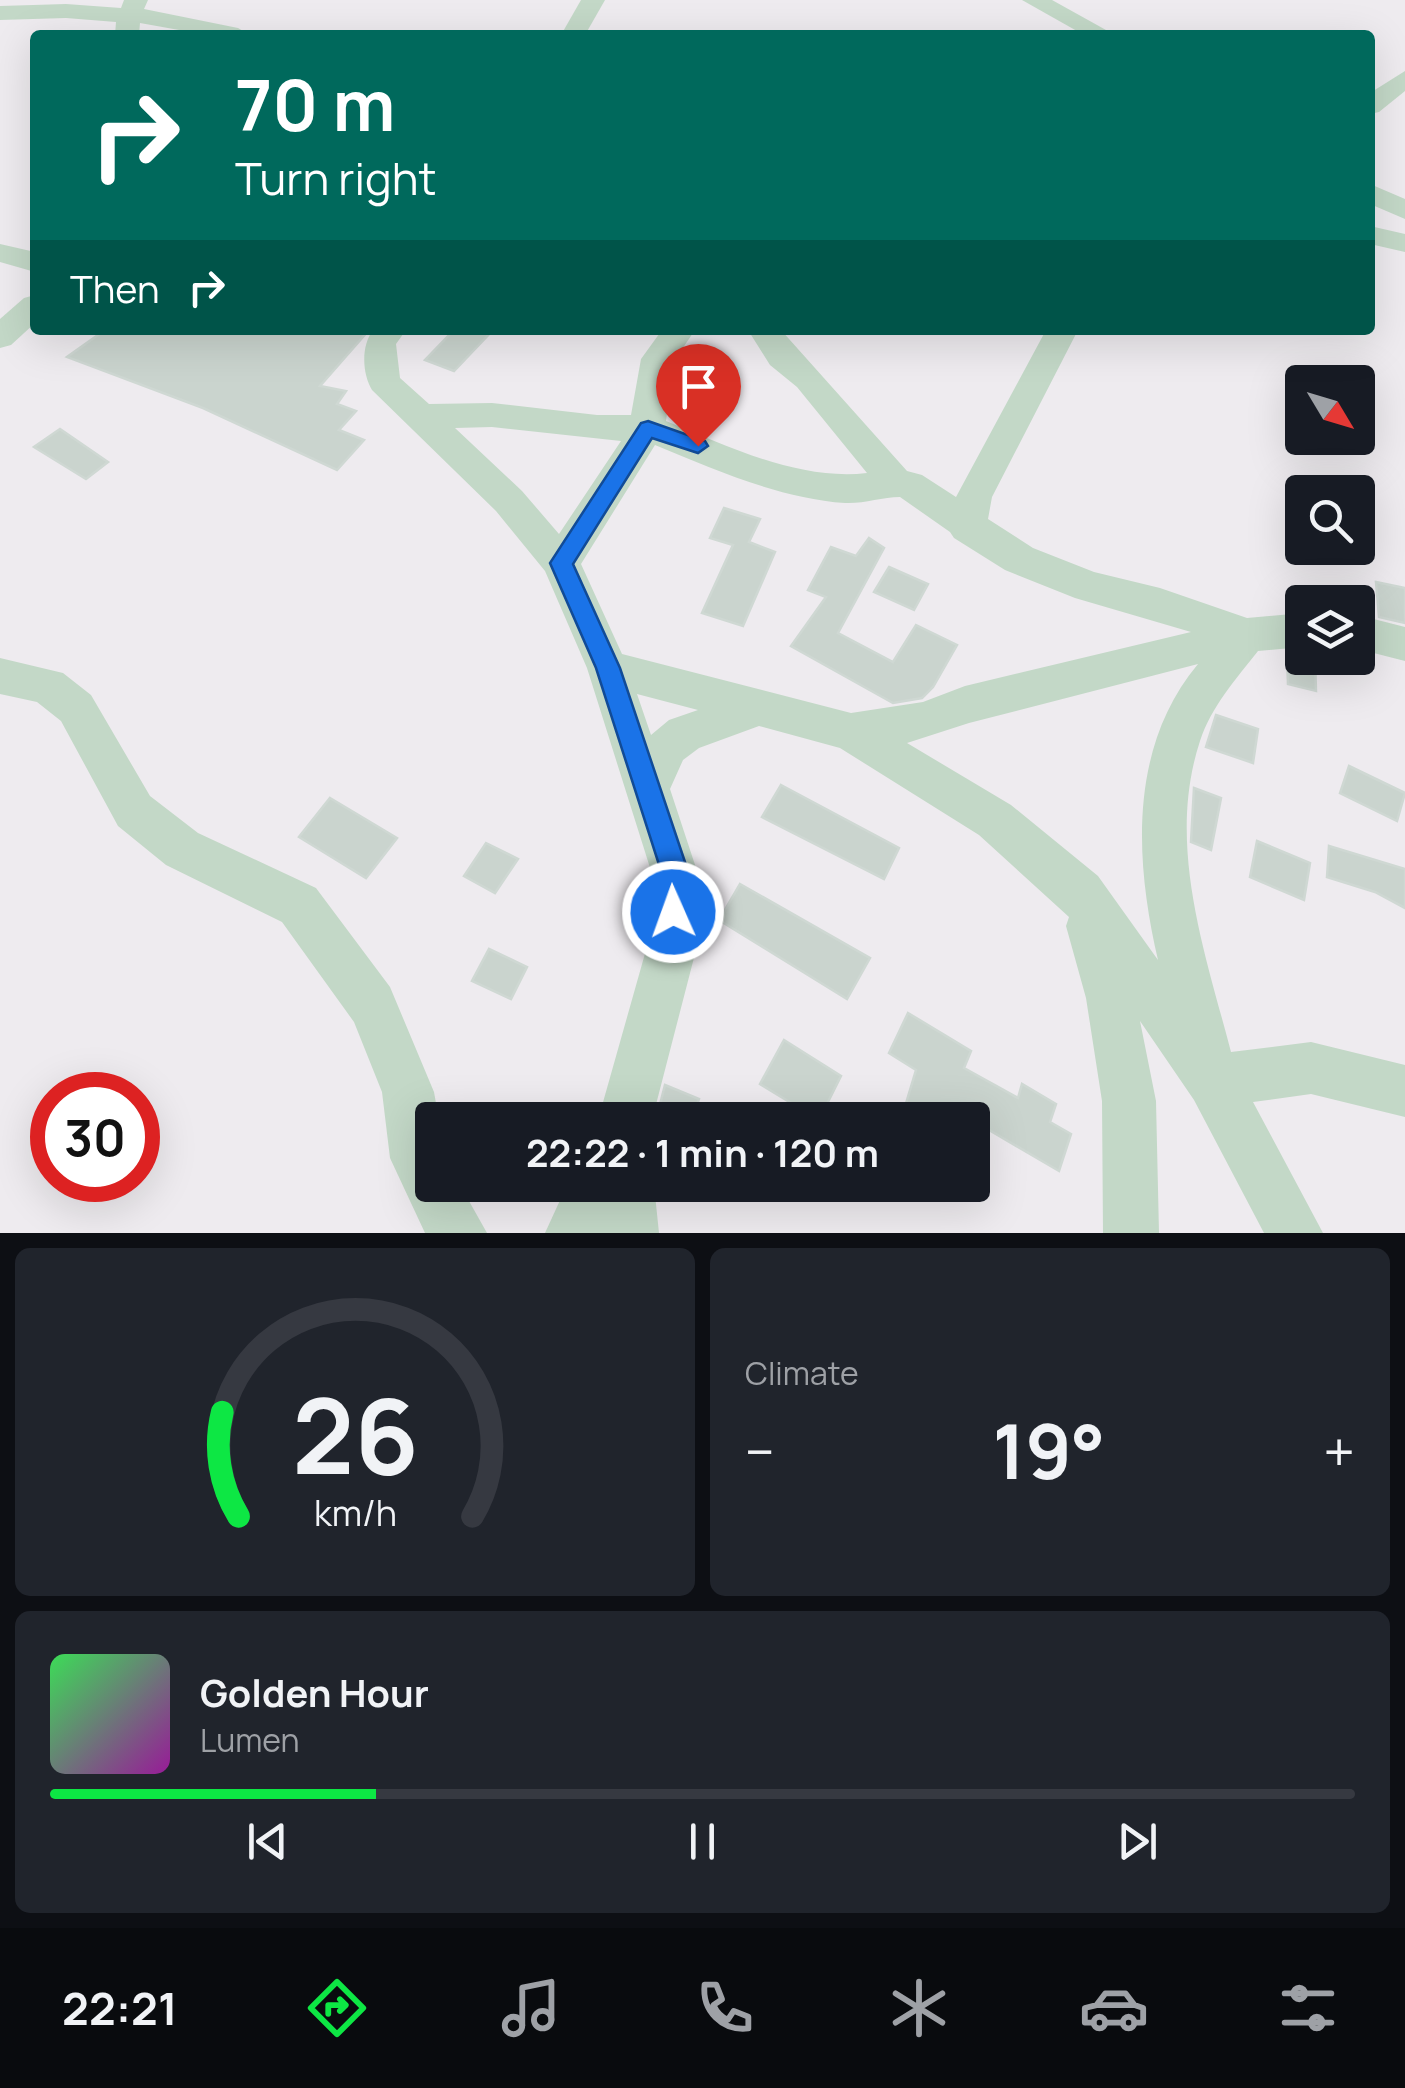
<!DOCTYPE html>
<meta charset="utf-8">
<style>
body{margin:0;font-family:Manrope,sans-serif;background:#20242c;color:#f1f3f6;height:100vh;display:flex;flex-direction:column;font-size:38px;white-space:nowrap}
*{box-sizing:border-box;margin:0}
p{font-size:32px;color:#9ea1a6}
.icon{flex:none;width:55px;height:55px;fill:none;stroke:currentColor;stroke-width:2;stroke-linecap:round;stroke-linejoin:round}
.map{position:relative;height:1233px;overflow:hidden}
.panel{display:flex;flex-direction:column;gap:15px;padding:15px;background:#0d0f14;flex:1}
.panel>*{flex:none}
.guide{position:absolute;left:30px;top:30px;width:1345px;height:305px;border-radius:10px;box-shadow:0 10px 40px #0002;background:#00695c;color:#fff;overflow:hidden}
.needle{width:65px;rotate:128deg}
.controls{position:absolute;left:1285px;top:365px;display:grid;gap:20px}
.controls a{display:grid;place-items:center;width:90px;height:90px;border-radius:10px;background:#171b24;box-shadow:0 10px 40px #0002;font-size:50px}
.speed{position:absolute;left:30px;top:1072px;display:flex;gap:20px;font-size:50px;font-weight:700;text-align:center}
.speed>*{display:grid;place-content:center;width:130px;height:130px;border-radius:50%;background:#171b24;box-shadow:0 10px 40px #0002;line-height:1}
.speed .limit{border:15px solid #d22;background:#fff;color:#111}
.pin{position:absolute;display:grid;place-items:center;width:85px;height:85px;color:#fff;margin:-102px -42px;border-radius:50% 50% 50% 0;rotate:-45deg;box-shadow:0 0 10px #0007}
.pin .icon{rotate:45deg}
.me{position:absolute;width:110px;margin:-55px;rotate:358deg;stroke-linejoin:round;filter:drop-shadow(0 0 8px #0008)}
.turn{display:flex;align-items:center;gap:35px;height:210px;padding:0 40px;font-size:45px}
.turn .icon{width:130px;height:130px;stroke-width:2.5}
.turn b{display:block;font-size:70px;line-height:85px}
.then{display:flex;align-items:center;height:95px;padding:0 40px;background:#0003;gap:20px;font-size:38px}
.big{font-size:75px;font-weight:700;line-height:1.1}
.panel .widget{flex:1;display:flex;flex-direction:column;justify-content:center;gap:15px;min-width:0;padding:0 35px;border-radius:15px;background:#20242c}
.panel .dial{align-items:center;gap:0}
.dial svg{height:260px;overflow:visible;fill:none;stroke:#363941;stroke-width:7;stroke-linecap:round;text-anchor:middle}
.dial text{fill:#f1f3f6;stroke:none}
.song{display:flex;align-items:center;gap:30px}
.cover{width:120px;height:120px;border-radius:15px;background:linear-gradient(135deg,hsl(130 70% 55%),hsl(300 70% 35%))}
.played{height:10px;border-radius:5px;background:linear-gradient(90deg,#0de744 25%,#363941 25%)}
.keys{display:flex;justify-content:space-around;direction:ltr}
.heat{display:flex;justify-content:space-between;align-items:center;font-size:55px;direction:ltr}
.panel .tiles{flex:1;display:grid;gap:15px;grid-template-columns:1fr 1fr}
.widget:last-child{grid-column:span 2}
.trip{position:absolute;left:415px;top:1102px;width:575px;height:100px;border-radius:10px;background:#171b24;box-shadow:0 10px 40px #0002;font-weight:700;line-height:100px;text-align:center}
.menu{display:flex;height:160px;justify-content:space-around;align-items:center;background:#090b0e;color:#9ea1a6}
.menu .icon{width:70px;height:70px}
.menu .current{color:#0de744}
.menu b{font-size:45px;color:#f1f3f6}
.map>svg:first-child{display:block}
.building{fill:#cad4ce;stroke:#cfd8d3;stroke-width:2.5}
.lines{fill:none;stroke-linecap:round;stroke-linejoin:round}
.street{fill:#c3d8c7;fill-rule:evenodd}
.route{fill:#1a73e8;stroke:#114b97;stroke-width:2.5}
</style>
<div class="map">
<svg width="1405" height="1233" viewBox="0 0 1405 1233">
<rect width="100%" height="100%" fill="#eeebef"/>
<g class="building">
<polygon points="105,330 369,330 320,386 346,391 337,404 356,411 339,430 364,440 337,470 203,408 67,357"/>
<polygon points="454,330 493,330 454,371 425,360"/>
<polygon points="60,429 108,462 86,479 34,447"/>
<polygon points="724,508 760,519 749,542 775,552 743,626 702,613 733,545 710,538"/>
<polygon points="869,538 884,548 838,633 893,662 916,625 957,645 933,687 922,698 893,703 791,646 826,597 808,590 831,547 856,556"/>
<polygon points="889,567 928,584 914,610 874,592"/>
<polygon points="1376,582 1405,588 1405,623 1379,617"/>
<polygon points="1287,658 1315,658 1316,691 1288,684"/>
<polygon points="1216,715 1258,729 1253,763 1206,747"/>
<polygon points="1349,766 1405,793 1397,821 1340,793"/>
<polygon points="781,785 899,848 884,879 762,817"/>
<polygon points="1194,788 1221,798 1211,850 1191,842"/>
<polygon points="330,798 397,838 366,878 299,837"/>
<polygon points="1257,841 1310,863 1304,900 1250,877"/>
<polygon points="486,843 518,859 495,893 464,876"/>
<polygon points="1329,846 1405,869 1405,908 1375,892 1327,877"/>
<polygon points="740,884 870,958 847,999 719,920"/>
<polygon points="489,949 527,967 511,999 472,981"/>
<polygon points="908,1013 971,1051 964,1068 1018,1098 1022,1084 1056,1104 1050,1122 1071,1134 1059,1171 972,1120 901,1120 916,1070 889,1053"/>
<polygon points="784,1040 841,1076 819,1120 760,1084"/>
<polygon points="665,1085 699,1099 692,1120 656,1120"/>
</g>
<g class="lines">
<g class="street">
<polygon points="124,0 148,0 144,9 238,28 250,35 207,35 140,23 139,35 115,35 116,22 66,18 0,20 0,6 66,4 121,8"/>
<polygon points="581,0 605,0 585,35 561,35"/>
<polygon points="1022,0 1052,0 1115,35 1084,35"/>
<polygon points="1405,71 1405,91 1379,112 1370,114 1370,93"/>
<polygon points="1370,184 1405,199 1405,219 1370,204"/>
<polygon points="1370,226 1405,234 1405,252 1370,244"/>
<polygon points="0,244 35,252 35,272 0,262"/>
<polygon points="35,295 35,323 11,345 0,348 0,319 24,298"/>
<path d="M373,330H406L396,344L400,378L429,404L492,403L597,415H631L641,359L662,330H695L674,361L666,421C727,446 799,481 867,473L797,387L770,365L748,330H781L907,471L922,475L956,497L1046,330H1078L992,497L988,519L1033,548L1094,572L1160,588L1247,618L1302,613V647L1258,651C1236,679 1211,707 1200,741C1166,844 1205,952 1231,1052L1311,1042L1405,1065V1117L1311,1094L1253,1102L1323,1233H1264L1194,1100L1140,1021L1156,1101L1159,1233H1103L1102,1101L1086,998L1066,926L1069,917L979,835L840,748L759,726L699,748L683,760L670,789L698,874L696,950L652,1120H598L646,950L652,874L587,668L545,571L496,511L372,390C362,373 361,346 373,330ZM492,427L621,441L559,534L522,491L455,428ZM655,445C715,470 779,498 845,503C863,504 882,497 900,497L950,532L954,538L1005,570L1075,598L1191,632L965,686L923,702L851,713L622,654L581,564ZM1198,664C1128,748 1135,861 1158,960L1098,876L1011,805L907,743L969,723ZM637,694L698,710L669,720L651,735Z"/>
<polygon points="1358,615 1405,627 1405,661 1358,649"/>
<polygon points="0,658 63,673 91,695 150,796 198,833 316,888 390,987 434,1092 439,1120 432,1120 432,1185 460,1185 487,1233 425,1233 390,1158 382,1092 354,1022 282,922 166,865 118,826 61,721 37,702 0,694"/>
<polygon points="567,1185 654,1185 659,1233 545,1233"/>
</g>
</g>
<polygon class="route" points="648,421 705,441 708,446 698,453 652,438 573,564 620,668 689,874 683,921 673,925 664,921 660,912 662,874 596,668 550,563 641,423"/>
</svg>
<div class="controls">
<a><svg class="needle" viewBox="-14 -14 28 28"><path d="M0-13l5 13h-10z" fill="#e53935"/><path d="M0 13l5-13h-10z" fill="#9ea1a6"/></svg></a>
<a><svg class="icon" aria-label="search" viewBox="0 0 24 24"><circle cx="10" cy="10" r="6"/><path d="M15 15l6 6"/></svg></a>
<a><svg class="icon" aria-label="layers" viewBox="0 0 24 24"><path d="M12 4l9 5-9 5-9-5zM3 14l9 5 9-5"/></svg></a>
</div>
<div class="speed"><div class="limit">30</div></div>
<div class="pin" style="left:698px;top:446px;background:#d93025"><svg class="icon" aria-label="arrive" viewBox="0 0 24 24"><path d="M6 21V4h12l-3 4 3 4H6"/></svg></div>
<svg class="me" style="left:673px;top:912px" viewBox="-20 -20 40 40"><circle r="17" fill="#1a73e8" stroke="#fff" stroke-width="3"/><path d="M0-11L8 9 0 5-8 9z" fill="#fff"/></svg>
<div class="trip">22:22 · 1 min · 120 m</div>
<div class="guide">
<div class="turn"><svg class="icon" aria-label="right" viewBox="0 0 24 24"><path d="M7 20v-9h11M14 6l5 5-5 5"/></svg><div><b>70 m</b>Turn right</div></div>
<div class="then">Then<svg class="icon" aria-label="right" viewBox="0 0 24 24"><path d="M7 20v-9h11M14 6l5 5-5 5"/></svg></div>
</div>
</div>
<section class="panel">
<div class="tiles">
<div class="widget dial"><svg viewBox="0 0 100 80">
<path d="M14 69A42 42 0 1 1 86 69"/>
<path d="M14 69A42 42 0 0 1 9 37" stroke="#0de744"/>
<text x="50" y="56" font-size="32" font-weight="700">26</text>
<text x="50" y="72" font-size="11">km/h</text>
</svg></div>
<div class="widget"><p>Climate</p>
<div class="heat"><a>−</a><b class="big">19°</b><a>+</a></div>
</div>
<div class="widget">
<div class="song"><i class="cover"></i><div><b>Golden Hour</b><p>Lumen</p></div></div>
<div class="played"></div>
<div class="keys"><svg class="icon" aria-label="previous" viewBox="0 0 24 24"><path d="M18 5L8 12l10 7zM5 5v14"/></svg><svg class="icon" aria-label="pause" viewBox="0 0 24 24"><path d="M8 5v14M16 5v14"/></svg><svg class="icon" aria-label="next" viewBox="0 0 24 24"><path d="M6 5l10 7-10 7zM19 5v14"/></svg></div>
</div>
</div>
</section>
<nav class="menu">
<b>22:21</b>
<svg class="icon current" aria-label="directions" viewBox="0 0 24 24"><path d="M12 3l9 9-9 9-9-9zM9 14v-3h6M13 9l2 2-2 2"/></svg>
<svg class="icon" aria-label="music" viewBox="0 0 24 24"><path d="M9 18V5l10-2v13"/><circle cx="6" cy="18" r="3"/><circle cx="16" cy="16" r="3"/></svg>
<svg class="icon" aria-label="phone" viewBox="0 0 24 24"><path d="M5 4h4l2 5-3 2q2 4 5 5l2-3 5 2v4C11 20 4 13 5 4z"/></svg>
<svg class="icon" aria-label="climate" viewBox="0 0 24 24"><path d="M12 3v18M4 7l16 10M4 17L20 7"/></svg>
<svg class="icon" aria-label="car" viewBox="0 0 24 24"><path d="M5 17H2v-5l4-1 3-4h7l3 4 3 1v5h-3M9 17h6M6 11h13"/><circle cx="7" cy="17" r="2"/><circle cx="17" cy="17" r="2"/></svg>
<svg class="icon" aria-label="filters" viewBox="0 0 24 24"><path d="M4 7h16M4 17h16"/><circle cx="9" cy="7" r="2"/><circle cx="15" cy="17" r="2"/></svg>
</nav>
